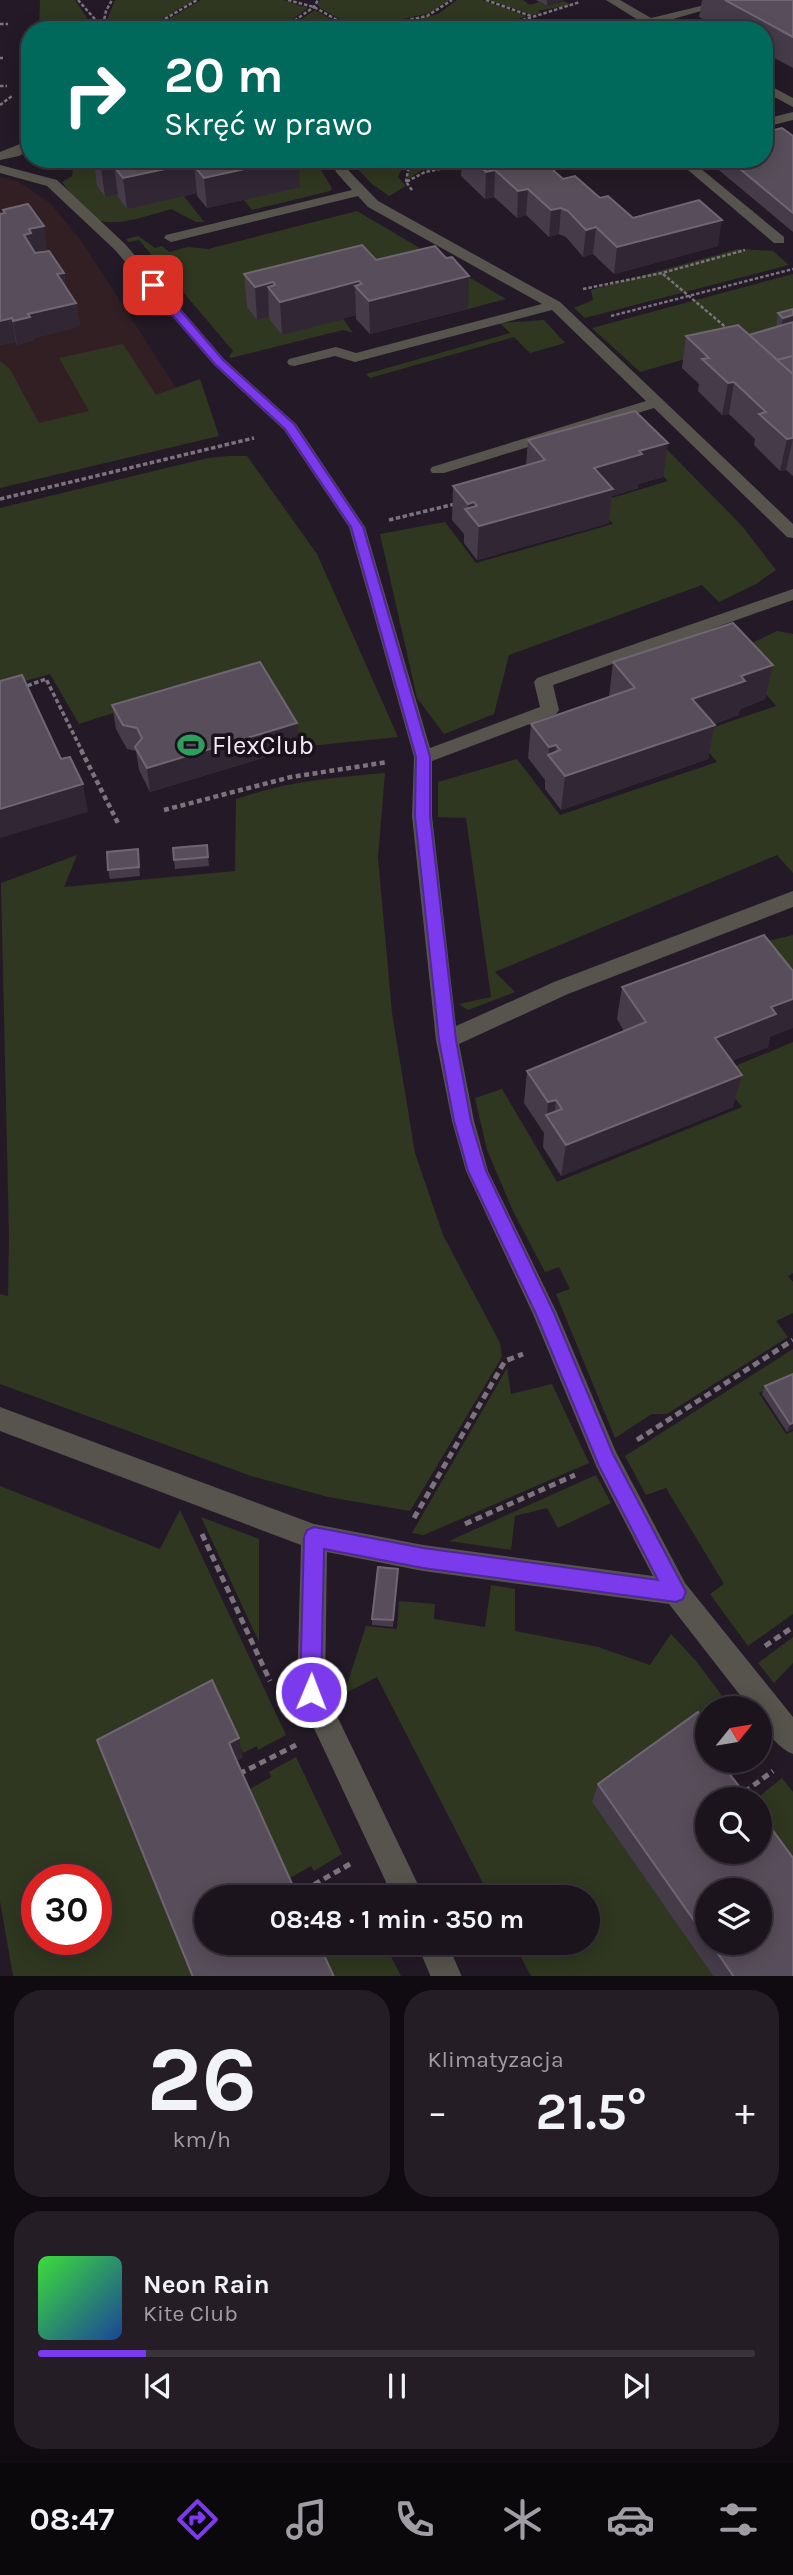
<!DOCTYPE html>
<html lang="pl">
<meta charset="utf-8">
<style>
body{margin:0;font-family:Karla,sans-serif;background:#241d26;color:#f1f3f6;height:100vh;display:flex;flex-direction:column;font-size:26px;white-space:nowrap}
*{box-sizing:border-box;margin:0}
p{font-size:23px;color:#a09ea4}
.icon{flex:none;width:38px;height:38px;fill:none;stroke:currentColor;stroke-width:2;stroke-linecap:round;stroke-linejoin:round}
.map{position:relative;height:1976px;overflow:hidden}
.sheet{display:flex;flex-direction:column;gap:14px;padding:14px;background:#0f0b10;flex:1}
.sheet>*{flex:none}
.banner{position:absolute;left:21px;top:21px;width:752px;height:147px;border-radius:28px;box-shadow:0 4px 18px #0003,0 0 0 2px #39333b;background:#00695c;color:#fff;overflow:hidden}
.needle{width:46px;rotate:60deg}
.tools{position:absolute;left:695px;top:1696px;display:grid;gap:14px}
.tools a{display:grid;place-items:center;width:77px;height:77px;border-radius:50%;background:#1b141d;box-shadow:0 4px 18px #0003,0 0 0 2px #39333b;font-size:35px}
.speed{position:absolute;left:21px;top:1864px;display:flex;gap:14px;font-size:35px;font-weight:700;text-align:center}
.speed>*{display:grid;place-content:center;width:91px;height:91px;border-radius:50%;background:#1b141d;box-shadow:0 4px 18px #0003,0 0 0 2px #39333b;line-height:1}
.speed .limit{border:10px solid #d22;background:#fff;color:#111}
.pin{position:absolute;display:grid;place-items:center;width:60px;height:60px;color:#fff;margin:-30px;border-radius:14px;box-shadow:0 4px 10px #0006}
.me{position:absolute;width:77px;margin:-38px;rotate:1deg;stroke-linejoin:round;filter:drop-shadow(0 0 5px #0008)}
.turn{display:flex;align-items:center;gap:24px;height:147px;padding:0 28px;font-size:32px}
.turn .icon{width:91px;height:91px;stroke-width:2.5}
.turn b{display:block;font-size:49px;line-height:60px}
.big{font-size:52px;font-weight:700;line-height:1.1}
.sheet .card{flex:1;display:flex;flex-direction:column;justify-content:center;gap:10px;min-width:0;padding:0 24px;border-radius:28px;background:#241d26}
.sheet .dial{align-items:center;gap:0}
.dial b{font-size:91px;line-height:1}
.song{display:flex;align-items:center;gap:21px}
.cover{width:84px;height:84px;border-radius:10px;background:linear-gradient(135deg,hsl(120 70% 55%),hsl(220 70% 35%))}
.played{height:7px;border-radius:4px;background:linear-gradient(90deg,#7c3aed 15%,#39333b 15%)}
.keys{display:flex;justify-content:space-around;direction:ltr}
.heat{display:flex;justify-content:space-between;align-items:center;font-size:38px;direction:ltr}
.sheet .tiles{flex:1;display:grid;gap:14px;grid-template-columns:1fr 1fr}
.card:last-child{grid-column:span 2}
.trip{position:absolute;left:194px;top:1885px;width:406px;height:70px;border-radius:35px;background:#1b141d;box-shadow:0 4px 18px #0003,0 0 0 2px #39333b;font-weight:700;line-height:70px;text-align:center}
.menu{display:flex;height:112px;justify-content:space-around;align-items:center;background:#0b080c;color:#a09ea4}
.menu .icon{width:49px;height:49px}
.menu .current{color:#7c3aed}
.menu b{font-size:32px;color:#f1f3f6}
.map>svg:first-child{display:block}
.education{fill:#321f23}
.green{fill:#2f3720;fill-rule:evenodd}
.lines{fill:none;stroke-linecap:round;stroke-linejoin:round}
.path-far3{stroke:#7c737e;stroke-width:2.5;stroke-dasharray:3.5 2;stroke-linecap:butt}
.path-far2{stroke:#7c737e;stroke-width:3.5;stroke-dasharray:4.5 2.5;stroke-linecap:butt}
.path-far1{stroke:#7c737e;stroke-width:4.5;stroke-dasharray:5 3.5;stroke-linecap:butt}
.path{stroke:#7c737e;stroke-width:5;stroke-dasharray:7 4.5;stroke-linecap:butt}
.minor{fill:#56544c;fill-rule:evenodd}
.wall{fill:#463b49;fill-rule:evenodd}
.shaded-wall{fill:#312634}
.building{fill:#584e5b;stroke:#706673;stroke-width:2}
.route{fill:#7c3aed;stroke:#51269a;stroke-width:2}
.labels{text-anchor:middle;stroke-width:7;stroke-linejoin:round;paint-order:stroke}
.poi-label{font-size:26px;fill:#f1eaf3;stroke:#1b111d;text-anchor:start}
</style>
<div class="map">
<svg width="793" height="1977" viewBox="0 0 793 1977">
<rect width="100%" height="100%" fill="#241a27"/>
<polygon class="education" points="0,177 17,181 50,203 82,242 182,397 0,442"/>
<g class="green">
<polygon points="40,0 75,0 95,30 39,30"/>
<polygon points="115,0 194,0 143,30 105,30 104,27"/>
<polygon points="201,0 283,0 308,8 278,30 150,30"/>
<polygon points="321,0 449,0 430,13 358,29 320,8 317,4"/>
<polygon points="457,0 482,0 527,16 487,30 373,30 438,14"/>
<polygon points="489,0 523,0 530,5 539,2 547,6 564,1 571,5 538,11 540,13 533,15"/>
<polygon points="315,10 350,30 284,30"/>
<path d="M74,159H314L332,188L330,191L252,210L244,200L300,187L122,193L127,209L184,196L204,222H196L171,209C153,214 113,229 96,219C82,212 71,194 62,182L72,176Z"/>
<polygon points="406,159 398,177 406,186 389,196 371,183 349,160"/>
<polygon points="412,159 477,159 422,170 408,179 409,165"/>
<polygon points="357,211 506,299 468,309 451,290 275,316 282,335 343,319 353,333 343,330 231,358 229,356 233,351 139,240 128,242 126,239 138,236 155,248 162,246 169,252 188,247 208,249"/>
<polygon points="738,249 773,251 789,265 585,318 574,308 593,300 591,290"/>
<polygon points="793,274 793,328 640,372 592,328"/>
<polygon points="544,320 565,343 530,353 514,337 370,378 366,374 510,333 500,323"/>
<polygon points="123,344 156,395 200,379 219,436 0,488 0,361 10,369 39,423 89,411 59,358"/>
<polygon points="647,429 742,526 776,570 756,584 719,602 702,585 509,655 494,714 444,734 417,698 380,534 445,522 476,563 613,524 595,503 668,481 625,435"/>
<polygon points="229,456 247,456 317,554 398,737 299,747 262,686 119,711 79,724 50,674 0,688 0,508 208,458"/>
<polygon points="777,631 793,634 793,873 777,855 495,972 515,992 468,1010 459,1004 491,997 466,818 438,817 438,782 517,759 560,815 717,762 694,734 776,706 731,653"/>
<path d="M385,773L378,858L392,1013L415,1153L443,1235L500,1343L502,1357L410,1511L328,1497L251,1476L0,1384V1294L8,1296L9,1237L1,883L77,855L64,887L235,871L236,799C290,781 329,778 385,773Z"/>
<polygon points="793,935 793,994 764,942"/>
<polygon points="793,1042 793,1273 788,1276 793,1282 793,1313 776,1321 788,1337 667,1414 652,1414 615,1438 556,1294 570,1289 559,1267 545,1272 513,1211 487,1150 475,1098 502,1089 557,1182 742,1107 716,1074"/>
<polygon points="793,1349 793,1378 759,1393 786,1434 793,1431 793,1614 748,1646 710,1594 724,1584 666,1488 646,1495 625,1456"/>
<polygon points="507,1368 511,1394 552,1384 589,1463 424,1535 412,1533"/>
<polygon points="596,1475 611,1503 558,1528 547,1508 515,1516 511,1550 449,1541"/>
<path d="M0,1486L160,1549L180,1510L286,1735L258,1750L257,1746L243,1753L218,1700L104,1759L192,1976H13L0,1901ZM37,1880H96V1939H37Z"/>
<polygon points="201,1517 259,1539 259,1642"/>
<polygon points="491,1585 515,1589 515,1631 598,1647 650,1665 671,1634 697,1662 731,1708 707,1708 707,1753 592,1802 714,1976 531,1976 513,1943 588,1942 588,1897 490,1897 377,1677 344,1694 366,1626 397,1629 399,1601 435,1604 434,1619 485,1627"/>
<polygon points="793,1637 793,1663 774,1683 758,1663"/>
<polygon points="296,1757 342,1854 314,1871 311,1866 290,1878 250,1789 271,1777 269,1772"/>
<polygon points="782,1778 793,1792 793,1884 760,1839 760,1803 763,1800 760,1796"/>
<polygon points="318,1943 384,1943 401,1976 333,1976"/>
</g>
<g class="lines">
<g class="path-far3">
<polyline points="78,0 101,26"/>
<polyline points="288,0 314,7 355,30"/>
<polyline points="486,0 531,16"/>
<polyline points="0,24 8,24"/>
<polyline points="102,30 106,11 112,0"/>
<polyline points="146,30 197,0"/>
<polyline points="281,30 314,7 318,0"/>
<polyline points="362,30 427,16 452,0"/>
<polyline points="491,30 580,2"/>
<polyline points="0,58 3,58"/>
<polyline points="0,86 7,86"/>
<polyline points="0,105 12,96"/>
<polyline points="406,182 410,159"/>
<polyline points="412,190 406,182 425,172 465,164"/>
<polyline points="663,274 729,330"/>
<polyline points="583,289 662,273 745,250"/>
<polyline points="611,316 793,269"/>
</g>
<g class="path-far2">
<polyline points="727,329 731,332"/>
<polyline points="0,499 254,438"/>
<polyline points="389,520 455,504"/>
<polyline points="21,688 46,679 82,751"/>
</g>
<g class="path-far1">
<polyline points="81,750 119,825"/>
<polyline points="164,810 291,777 388,762"/>
</g>
<g class="path">
<polyline points="637,1440 793,1340"/>
<polyline points="414,1518 505,1361 523,1354"/>
<polyline points="465,1524 575,1475"/>
<polyline points="202,1534 270,1681"/>
<polyline points="765,1646 793,1627"/>
<polyline points="239,1774 296,1745"/>
<polyline points="735,1799 773,1771"/>
<polyline points="294,1896 350,1864"/>
</g>
<g class="minor">
<polygon points="606,0 620,0 651,18 709,4 715,7 659,23 666,30 654,30"/>
<polygon points="765,83 793,98 793,107 765,92"/>
<polygon points="793,112 793,120 765,127 765,119"/>
<polygon points="30,140 30,149 19,156 0,160 0,152"/>
<polygon points="332,159 345,159 349,171 378,201 560,302 793,524 793,538 787,537 654,408 444,473 432,473 430,470 432,467 646,401 552,310 355,362 335,356 294,366 289,365 287,362 289,359 336,347 356,353 542,304 368,207 358,196 171,242 164,238 166,235 352,190 336,172"/>
<polygon points="548,159 620,159 588,169"/>
<polygon points="675,159 689,159 784,237 784,243 774,243"/>
<path d="M0,165L57,180L125,244L224,359L296,424L365,527L430,748L540,707L534,682L537,678L793,589V600L553,685L559,710L556,714L432,761V816L456,1026L554,982L793,891V907L568,994L459,1044L474,1121L488,1171L557,1313L616,1452L685,1583L793,1717V1754C776,1747 760,1726 760,1708H750L669,1604L423,1571L327,1552L325,1691L424,1897H393L297,1692L301,1545L0,1431V1407L314,1524L423,1545L653,1576L597,1468L533,1314L466,1171L452,1121L436,1040L412,816L414,757L349,527L284,430L214,365L115,250L47,186L0,173Z"/>
<polygon points="416,1942 447,1942 462,1977 431,1977"/>
</g>
</g>
<g class="wall">
<polygon points="536,0 564,0 547,6"/>
<polygon points="702,0 793,0 793,68 765,53 765,30 723,30 699,17"/>
<polygon points="793,136 793,232 708,161 708,159 765,159"/>
<polygon points="94,159 299,159 300,187 207,208 197,196 197,193 127,209 118,197 118,194 105,197 97,186"/>
<polygon points="462,159 532,159 563,179 600,198 633,218 718,246 614,274 593,254 583,257 566,237 559,234 549,237 526,215 517,218 494,197 485,199 461,176"/>
<polygon points="3,210 47,249 35,252 35,253 64,273 66,287 76,303 80,326 34,338 34,340 17,345 16,342 0,345 0,214 4,213"/>
<polygon points="376,260 468,309 370,334 356,319 356,315 282,335 270,320 269,317 257,320 247,307 244,274"/>
<polygon points="793,309 793,476 786,470 780,471 754,445 755,439 729,414 722,415 698,391 699,384 682,368 686,336 750,335 776,327 778,313"/>
<polygon points="528,440 663,477 638,484 638,488 612,496 609,523 477,560 464,543 464,534 452,520 453,486 526,465"/>
<polygon points="613,662 773,665 765,699 740,709 738,715 714,724 715,725 708,759 561,810 545,789 545,780 528,758 531,724 609,697"/>
<polygon points="112,705 299,747 150,792 139,770 136,751 127,749 116,729"/>
<polygon points="207,845 209,866 175,869 174,860"/>
<polygon points="138,849 140,876 110,879 108,870"/>
<polygon points="622,987 770,1037 768,1047 731,1061 733,1107 561,1176 543,1147 544,1133 524,1103 527,1071 624,1031 617,1019"/>
<polygon points="793,1374 793,1429 787,1432 762,1394 765,1386"/>
<polygon points="398,1569 393,1627 372,1625 372,1619"/>
<path d="M739,1764L732,1777L793,1977H714L592,1802L598,1784ZM707,1890L760,1942H707Z"/>
</g>
<g class="shaded-wall">
<polygon points="547,0 564,0 547,6"/>
<polygon points="290,159 299,159 300,187 207,208 204,178"/>
<polygon points="198,162 198,171 194,166 197,193 127,209 123,178"/>
<polygon points="118,163 120,174 114,166 118,194 105,197 101,166"/>
<polygon points="495,170 494,197 485,199 486,172"/>
<polygon points="528,189 526,215 517,218 518,191"/>
<polygon points="561,208 559,234 549,237 551,210"/>
<polygon points="722,220 718,246 614,274 617,247"/>
<polygon points="44,226 47,249 35,252 24,235 29,229"/>
<polygon points="596,227 593,254 583,257 586,230"/>
<polygon points="64,273 67,296 57,274"/>
<polygon points="469,276 468,309 370,334 369,301"/>
<polygon points="359,281 359,290 355,286 356,315 282,335 280,302"/>
<polygon points="273,282 274,294 268,287 269,317 257,320 255,287"/>
<polygon points="76,303 80,326 34,338 34,340 17,345 13,321 28,314"/>
<polygon points="793,315 793,337 779,341 783,318"/>
<polygon points="12,318 16,342 0,345 0,321"/>
<polygon points="734,382 729,414 722,415 728,383"/>
<polygon points="793,438 786,470 780,471 787,439"/>
<polygon points="668,443 663,477 638,484 638,488 612,496 609,523 477,560 479,526 594,468 639,451"/>
<polygon points="474,502 473,519 468,513 468,504"/>
<polygon points="773,665 765,699 740,709 738,715 687,733 692,699 741,676"/>
<polygon points="297,723 299,747 150,792 147,768"/>
<polygon points="715,725 708,759 561,810 565,776"/>
<polygon points="556,745 554,763 549,756 549,747"/>
<polygon points="83,784 88,812 0,838 0,809"/>
<polygon points="793,999 793,1028 770,1037 768,1047 707,1070 715,1038 771,1007"/>
<polygon points="742,1075 733,1107 561,1176 566,1145"/>
<polygon points="556,1100 553,1126 547,1116 548,1102"/>
<polygon points="793,1423 793,1429 787,1432 790,1424"/>
<polygon points="239,1738 243,1758 234,1762 229,1743"/>
<polygon points="739,1764 729,1783 728,1772"/>
</g>
<g class="building">
<polygon points="725,0 793,0 793,37"/>
<polygon points="367,27 370,30 356,30"/>
<polygon points="782,128 793,136 793,213 728,159 765,159 765,132"/>
<polygon points="96,159 290,159 204,178 194,166 199,165 198,162 123,178 114,166 120,165 118,163 101,166"/>
<polygon points="472,159 532,159 534,161 541,159 563,179 575,176 600,198 608,196 633,218 699,200 722,220 617,247 596,227 586,230 568,211 561,208 551,210 528,189 518,191 495,170 486,172"/>
<polygon points="28,204 44,226 29,229 31,233 24,235 35,253 49,251 64,273 57,274 76,303 28,314 30,317 13,321 12,318 0,321 0,214 5,213 3,210"/>
<polygon points="362,245 376,260 435,246 446,258 452,257 469,276 369,301 355,286 362,284 359,281 280,302 268,287 275,285 273,282 255,287 244,274"/>
<polygon points="793,309 793,315 783,318 778,313"/>
<polygon points="793,322 793,356 777,360 749,335"/>
<polygon points="738,325 793,374 793,438 787,439 759,414 766,412 734,382 728,383 702,359 709,358 686,336"/>
<polygon points="793,356 793,374 777,360"/>
<polygon points="635,411 668,443 639,451 642,454 594,468 613,489 479,526 465,509 477,506 474,502 468,504 453,486 545,460 528,440"/>
<polygon points="733,623 773,665 741,676 745,681 692,699 715,725 565,776 548,755 560,750 556,745 549,747 531,724 635,688 613,662"/>
<polygon points="260,662 297,723 147,768 135,747 142,738 137,728 123,725 112,705"/>
<polygon points="22,675 61,759 70,757 83,784 0,809 0,681"/>
<polygon points="207,845 208,857 174,860 173,848"/>
<polygon points="138,849 139,867 108,870 107,852"/>
<polygon points="764,935 793,971 793,999 771,1007 776,1014 715,1038 742,1075 566,1145 546,1115 562,1109 556,1100 548,1102 527,1071 646,1022 622,987"/>
<polygon points="793,1374 793,1423 790,1424 765,1386"/>
<polygon points="378,1567 398,1569 393,1620 372,1619"/>
<polygon points="212,1680 239,1738 229,1743 234,1755 298,1897 206,1897 206,1942 318,1942 334,1977 193,1977 97,1740"/>
<polygon points="698,1712 707,1724 707,1760 736,1760 739,1764 728,1772 749,1799 707,1799 707,1852 760,1852 760,1813 793,1858 793,1977 734,1977 710,1942 760,1942 760,1890 707,1890 707,1939 598,1784"/>
</g>
<polygon class="route" points="149,283 157,283 223,360 294,424 363,527 430,757 430,816 456,1040 471,1121 486,1171 554,1313 613,1454 686,1592 683,1599 676,1602 423,1568 324,1549 321,1692 318,1699 311,1702 303,1699 300,1692 304,1537 307,1530 314,1527 423,1548 658,1580 599,1466 536,1314 468,1171 454,1121 439,1040 415,816 416,757 351,527 285,429 215,364 149,288"/>
<defs>
<symbol id="stadium-bare" viewBox="-9 -9 18 18"><path d="M0-5a6.5 5 0 1 0 0 10a6.5 5 0 1 0 0-10ZM-3.5-1.8h7v3.6h-7Z" fill="#2e9e5b" stroke="#1b111d" stroke-width="2.5" paint-order="stroke"/></symbol>
</defs>
<g fill-rule="evenodd">
<use href="#stadium-bare" x="172" y="726" width="38" height="38"/>
</g>
<g class="labels">
<g class="poi-label">
<text x="212" y="754">FlexClub</text>
</g>
</g>
</svg>
<div class="tools">
<a><svg class="needle" viewBox="-14 -14 28 28"><path d="M0-13l5 13h-10z" fill="#e53935"/><path d="M0 13l5-13h-10z" fill="#a09ea4"/></svg></a>
<a><svg class="icon" aria-label="search" viewBox="0 0 24 24"><circle cx="10" cy="10" r="6"/><path d="M15 15l6 6"/></svg></a>
<a><svg class="icon" aria-label="layers" viewBox="0 0 24 24"><path d="M12 4l9 5-9 5-9-5zM3 14l9 5 9-5"/></svg></a>
</div>
<div class="speed"><div class="limit">30</div></div>
<div class="pin" style="left:153px;top:285px;background:#d93025"><svg class="icon" aria-label="arrive" viewBox="0 0 24 24"><path d="M6 21V4h12l-3 4 3 4H6"/></svg></div>
<svg class="me" style="left:311px;top:1692px" viewBox="-20 -20 40 40"><circle r="17" fill="#7c3aed" stroke="#fff" stroke-width="3"/><path d="M0-11L8 9 0 5-8 9z" fill="#fff"/></svg>
<div class="trip">08:48 · 1 min · 350 m</div>
<div class="banner">
<div class="turn"><svg class="icon" aria-label="right" viewBox="0 0 24 24"><path d="M7 20v-9h11M14 6l5 5-5 5"/></svg><div><b>20 m</b>Skręć w prawo</div></div>
</div>
</div>
<section class="sheet">
<div class="tiles">
<div class="card dial"><b>26</b><p>km/h</p></div>
<div class="card"><p>Klimatyzacja</p>
<div class="heat"><a>−</a><b class="big">21.5°</b><a>+</a></div>
</div>
<div class="card">
<div class="song"><i class="cover"></i><div><b>Neon Rain</b><p>Kite Club</p></div></div>
<div class="played"></div>
<div class="keys"><svg class="icon" aria-label="previous" viewBox="0 0 24 24"><path d="M18 5L8 12l10 7zM5 5v14"/></svg><svg class="icon" aria-label="pause" viewBox="0 0 24 24"><path d="M8 5v14M16 5v14"/></svg><svg class="icon" aria-label="next" viewBox="0 0 24 24"><path d="M6 5l10 7-10 7zM19 5v14"/></svg></div>
</div>
</div>
</section>
<nav class="menu">
<b>08:47</b>
<svg class="icon current" aria-label="directions" viewBox="0 0 24 24"><path d="M12 3l9 9-9 9-9-9zM9 14v-3h6M13 9l2 2-2 2"/></svg>
<svg class="icon" aria-label="music" viewBox="0 0 24 24"><path d="M9 18V5l10-2v13"/><circle cx="6" cy="18" r="3"/><circle cx="16" cy="16" r="3"/></svg>
<svg class="icon" aria-label="phone" viewBox="0 0 24 24"><path d="M5 4h4l2 5-3 2q2 4 5 5l2-3 5 2v4C11 20 4 13 5 4z"/></svg>
<svg class="icon" aria-label="climate" viewBox="0 0 24 24"><path d="M12 3v18M4 7l16 10M4 17L20 7"/></svg>
<svg class="icon" aria-label="car" viewBox="0 0 24 24"><path d="M5 17H2v-5l4-1 3-4h7l3 4 3 1v5h-3M9 17h6M6 11h13"/><circle cx="7" cy="17" r="2"/><circle cx="17" cy="17" r="2"/></svg>
<svg class="icon" aria-label="filters" viewBox="0 0 24 24"><path d="M4 7h16M4 17h16"/><circle cx="9" cy="7" r="2"/><circle cx="15" cy="17" r="2"/></svg>
</nav>
